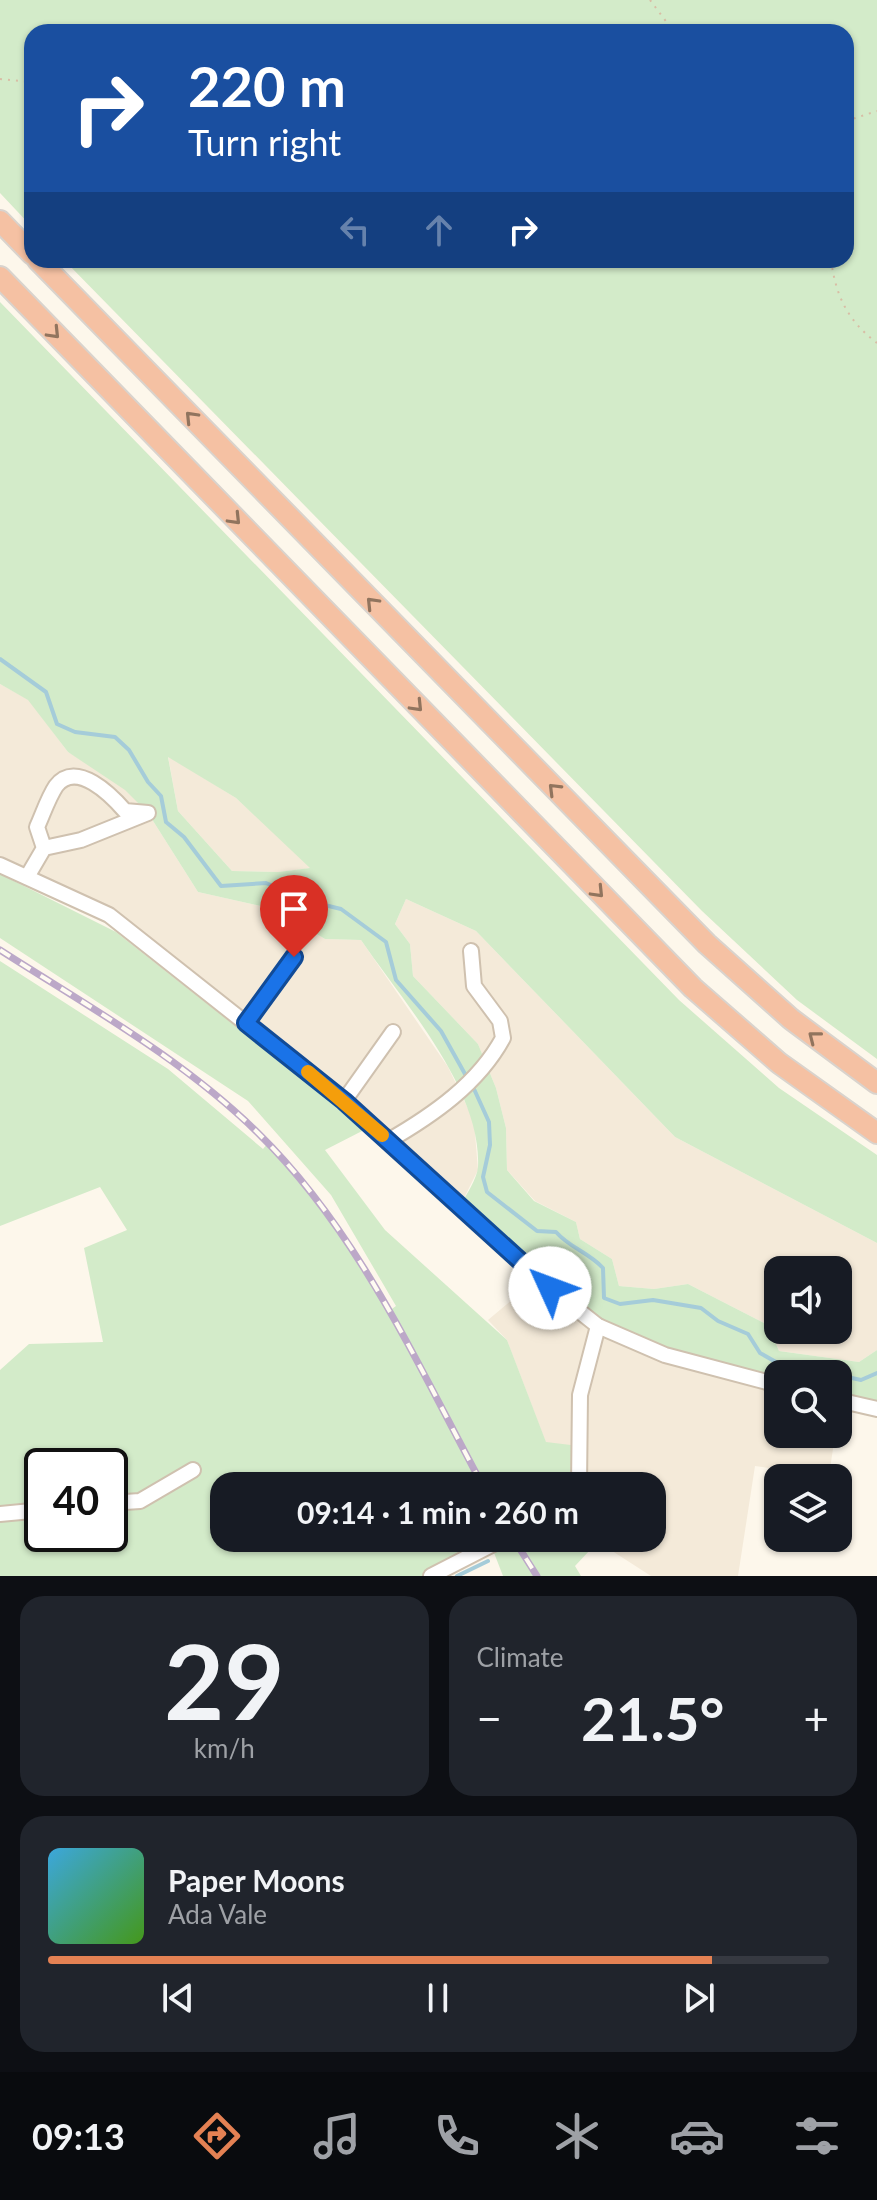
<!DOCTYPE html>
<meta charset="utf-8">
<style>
body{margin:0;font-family:Lato,sans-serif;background:#20242c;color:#f1f3f6;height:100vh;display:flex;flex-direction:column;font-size:30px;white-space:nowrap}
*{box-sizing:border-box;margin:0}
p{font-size:26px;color:#9ea1a6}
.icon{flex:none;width:44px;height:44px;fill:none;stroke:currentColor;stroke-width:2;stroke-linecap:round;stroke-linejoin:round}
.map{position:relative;height:1576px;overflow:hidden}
.drawer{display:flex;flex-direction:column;gap:20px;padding:20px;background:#0d0f14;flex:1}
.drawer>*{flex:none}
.hud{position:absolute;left:24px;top:24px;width:830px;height:244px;border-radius:24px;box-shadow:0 2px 6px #0004;background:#1a4fa0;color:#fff;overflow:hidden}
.buttons{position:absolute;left:764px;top:1256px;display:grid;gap:16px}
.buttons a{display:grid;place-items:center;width:88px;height:88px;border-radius:16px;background:#171b24;box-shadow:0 2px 6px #0004;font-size:40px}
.speed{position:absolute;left:24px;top:1448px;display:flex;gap:16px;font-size:40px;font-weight:700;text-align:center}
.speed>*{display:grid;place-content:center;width:104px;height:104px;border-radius:50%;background:#171b24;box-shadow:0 2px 6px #0004;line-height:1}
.speed .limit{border:4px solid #111;border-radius:12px;background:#fff;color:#111}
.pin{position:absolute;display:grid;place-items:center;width:68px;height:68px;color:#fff;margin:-82px -34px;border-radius:50% 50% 50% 0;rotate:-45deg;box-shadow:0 0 8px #0007}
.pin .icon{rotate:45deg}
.me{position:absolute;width:88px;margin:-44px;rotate:313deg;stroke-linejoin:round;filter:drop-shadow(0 0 6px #0008)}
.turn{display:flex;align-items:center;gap:28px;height:168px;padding:0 32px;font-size:36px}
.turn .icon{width:104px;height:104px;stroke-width:2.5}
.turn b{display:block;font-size:56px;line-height:68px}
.lanes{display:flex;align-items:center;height:76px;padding:0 32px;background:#0003;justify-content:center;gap:40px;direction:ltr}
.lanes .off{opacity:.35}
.big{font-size:60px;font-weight:700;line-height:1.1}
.drawer .tile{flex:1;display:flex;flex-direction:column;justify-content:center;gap:12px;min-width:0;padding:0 28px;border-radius:24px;background:#20242c}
.drawer .dial{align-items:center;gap:0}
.dial b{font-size:104px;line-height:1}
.song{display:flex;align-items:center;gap:24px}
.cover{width:96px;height:96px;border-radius:12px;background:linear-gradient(135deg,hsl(200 70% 55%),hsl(100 70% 35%))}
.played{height:8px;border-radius:4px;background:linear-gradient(90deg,#e48153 85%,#363941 85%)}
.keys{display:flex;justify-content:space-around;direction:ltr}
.heat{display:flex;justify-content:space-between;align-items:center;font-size:44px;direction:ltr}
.drawer .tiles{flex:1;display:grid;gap:20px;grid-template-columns:1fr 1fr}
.tile:last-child{grid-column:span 2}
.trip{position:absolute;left:210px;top:1472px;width:456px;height:80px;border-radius:24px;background:#171b24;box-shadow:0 2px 6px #0004;font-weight:700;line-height:80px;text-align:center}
.tab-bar{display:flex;height:128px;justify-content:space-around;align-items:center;background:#090b0e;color:#9ea1a6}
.tab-bar .icon{width:56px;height:56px}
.tab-bar .active{color:#e48153}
.tab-bar b{font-size:36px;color:#f1f3f6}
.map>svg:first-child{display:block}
.residential{fill:#f4ead9;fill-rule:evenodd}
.green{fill:#d3ebc9;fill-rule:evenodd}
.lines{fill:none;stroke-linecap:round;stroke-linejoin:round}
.stream{stroke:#a5ccd9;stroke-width:4}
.minor-casing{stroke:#cfc1af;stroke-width:18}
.highway-casing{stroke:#d9d3cd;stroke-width:24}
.path{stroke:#d8bda5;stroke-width:2;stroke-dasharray:2 6;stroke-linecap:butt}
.minor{stroke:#fff;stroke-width:14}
.highway{stroke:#f5c1a3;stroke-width:20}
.rail-casing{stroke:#bca8c8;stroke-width:7}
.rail{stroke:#fffbf2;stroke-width:4;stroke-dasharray:12;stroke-linecap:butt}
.oneway{stroke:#91745e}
.route-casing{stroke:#114b97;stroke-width:20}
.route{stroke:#1a73e8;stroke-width:14}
.slow{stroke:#f59e0b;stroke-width:14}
</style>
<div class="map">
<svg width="877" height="1576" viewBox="0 0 877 1576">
<rect width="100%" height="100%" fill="#fdf7eb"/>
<g class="residential">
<polygon points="0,684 29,700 68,752 120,783 148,813 198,892 274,909 325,939 361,940 448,1067 474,1121 478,1170 460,1206 109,915 0,865"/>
<polygon points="168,756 236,798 312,868 278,872 232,871 178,811"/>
<path d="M406,899L476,931L675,1137L877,1243V1350L859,1362L779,1351L768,1325L688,1284L654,1289L619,1286L612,1259L580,1239L576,1222L535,1201L507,1170L506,1128L496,1088L478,1044L413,976L410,944L395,924ZM778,1270H838V1330H778Z"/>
<polygon points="539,1277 778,1385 778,1434 835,1434 829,1477 755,1466 738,1576 651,1576 592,1538 652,1538 652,1486 579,1486 546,1443 507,1340 488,1320"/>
</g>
<g class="green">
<polygon points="0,0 877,0 877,1059 797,1000 702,911 64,260 846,260 846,32 32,32 32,227 0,193"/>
<path d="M0,302L679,1000L779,1088L877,1155V1243L675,1137L476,931L406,899L395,924L410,944L413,976L478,1044L496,1088L506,1128L507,1170L534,1201L576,1222L580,1239L612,1259L619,1286L654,1289L688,1284L768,1325L779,1351L859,1362L877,1350V1409L838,1400V1374H778V1385L598,1326L460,1206C466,1195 477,1179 478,1167C482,1089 403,1002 361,940L325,939L274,909L198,892L148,813L125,790L68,752L28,700L0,684ZM168,757L236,798L310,868L278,872L232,871L178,811Z"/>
<path d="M0,874L116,932L366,1129L325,1150L385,1230L507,1340L546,1442L579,1446V1486H224V1538H592L591,1549L575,1566L581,1576H503L491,1545L431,1576H0V1370L29,1344L103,1342L84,1248L127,1230L100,1187L0,1226V961L168,1069L263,1149L268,1143L331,1218L389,1311L396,1306L331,1195L248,1101L0,938ZM42,1466H110V1534H42Z"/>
</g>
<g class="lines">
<g class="stream">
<polyline points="0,659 46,692 57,724 75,732 115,737 129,750 148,782 161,796 166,822 184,837 221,886 266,883 308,901 341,909 386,942 396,980 441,1031 465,1074"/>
<path d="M474,1089L489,1122L490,1145L483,1177L487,1192L537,1231L556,1232C570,1248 588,1252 603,1268L604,1298L620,1304L653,1300L701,1308L718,1321L748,1334L760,1353L783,1366L835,1374"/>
<polyline points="838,1375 861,1380 877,1373"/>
<polyline points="457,1576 488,1561"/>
</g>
<defs>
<g id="minor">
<polyline points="0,865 109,915 344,1101 550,1288 598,1326 665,1355 778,1385"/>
<path d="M27,877L44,848L81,840L148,813L125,811C112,796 76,759 56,786C48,798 43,814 37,827L44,848"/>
<polyline points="246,1023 294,957"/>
<polyline points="344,1101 393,1032"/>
<path d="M388,1141C433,1115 478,1084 503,1038L500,1021L474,986L471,951"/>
<polyline points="838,1400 877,1409"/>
<polyline points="579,1486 580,1395 598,1326"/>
<polyline points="110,1503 140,1501 193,1470"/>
<polyline points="0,1514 42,1510"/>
<polyline points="431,1576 505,1538"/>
</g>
<g id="highway">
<polyline points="0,221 32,254"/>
<polyline points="38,260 707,944 791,1019 877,1083"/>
<polyline points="0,277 693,988 779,1063 877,1133"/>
</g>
</defs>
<use href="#minor" class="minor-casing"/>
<use href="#highway" class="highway-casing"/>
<g class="path">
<polyline points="650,0 674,32"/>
<polyline points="0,79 32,82"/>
<polyline points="846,121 877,111"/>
<path d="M831,260C836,296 847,320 877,343"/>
</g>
<use href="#minor" class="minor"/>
<use href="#highway" class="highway"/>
<defs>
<g id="rail">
<path d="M0,950C89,1007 183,1059 258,1133C359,1232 417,1364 483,1486"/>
<polyline points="513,1538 537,1576"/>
</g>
</defs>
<use href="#rail" class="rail-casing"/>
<use href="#rail" class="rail"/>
</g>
<defs><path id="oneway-chevron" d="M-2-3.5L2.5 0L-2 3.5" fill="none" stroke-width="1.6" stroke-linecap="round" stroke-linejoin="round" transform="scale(2)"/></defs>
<g class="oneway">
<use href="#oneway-chevron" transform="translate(54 333) rotate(46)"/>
<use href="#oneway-chevron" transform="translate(191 417) rotate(-134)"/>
<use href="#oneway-chevron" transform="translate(235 519) rotate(46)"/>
<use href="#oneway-chevron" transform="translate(372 603) rotate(-134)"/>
<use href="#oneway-chevron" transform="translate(417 706) rotate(46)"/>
<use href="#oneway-chevron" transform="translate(554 789) rotate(-135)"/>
<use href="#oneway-chevron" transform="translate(598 892) rotate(46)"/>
<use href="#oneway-chevron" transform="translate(814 1037) rotate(-142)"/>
</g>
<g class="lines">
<defs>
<polyline id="route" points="294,957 246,1023 344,1101 550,1288"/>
</defs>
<use href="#route" class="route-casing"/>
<use href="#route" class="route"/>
<polyline class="slow" points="308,1072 382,1135"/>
</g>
</svg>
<div class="buttons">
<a><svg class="icon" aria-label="sound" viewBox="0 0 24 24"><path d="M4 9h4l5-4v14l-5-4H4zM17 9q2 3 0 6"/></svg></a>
<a><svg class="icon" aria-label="search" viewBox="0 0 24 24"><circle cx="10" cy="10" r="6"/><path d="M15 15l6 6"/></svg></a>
<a><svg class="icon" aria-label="layers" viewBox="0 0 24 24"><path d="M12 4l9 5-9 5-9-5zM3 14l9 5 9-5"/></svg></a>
</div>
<div class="speed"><div class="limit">40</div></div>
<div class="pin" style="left:294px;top:957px;background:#d93025"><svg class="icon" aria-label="arrive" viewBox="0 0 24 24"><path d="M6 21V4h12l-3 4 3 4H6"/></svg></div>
<svg class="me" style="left:550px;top:1288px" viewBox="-20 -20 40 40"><circle r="19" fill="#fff"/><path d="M0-13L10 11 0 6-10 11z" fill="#1a73e8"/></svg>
<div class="trip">09:14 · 1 min · 260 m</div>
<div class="hud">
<div class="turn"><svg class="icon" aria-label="right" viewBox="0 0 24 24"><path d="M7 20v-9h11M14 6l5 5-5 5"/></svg><div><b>220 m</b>Turn right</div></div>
<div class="lanes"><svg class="icon off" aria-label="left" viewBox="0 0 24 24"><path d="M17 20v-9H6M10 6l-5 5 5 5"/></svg><svg class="icon off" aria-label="ahead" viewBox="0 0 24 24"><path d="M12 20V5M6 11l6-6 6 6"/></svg><svg class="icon" aria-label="right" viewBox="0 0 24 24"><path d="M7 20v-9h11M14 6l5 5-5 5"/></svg></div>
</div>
</div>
<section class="drawer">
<div class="tiles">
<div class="tile dial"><b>29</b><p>km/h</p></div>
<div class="tile"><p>Climate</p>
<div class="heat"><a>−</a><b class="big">21.5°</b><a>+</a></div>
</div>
<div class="tile">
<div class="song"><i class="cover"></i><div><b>Paper Moons</b><p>Ada Vale</p></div></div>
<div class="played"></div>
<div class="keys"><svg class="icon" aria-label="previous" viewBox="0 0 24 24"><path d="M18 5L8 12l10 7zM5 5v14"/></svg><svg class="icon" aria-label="pause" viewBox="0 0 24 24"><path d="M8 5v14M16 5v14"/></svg><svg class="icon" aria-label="next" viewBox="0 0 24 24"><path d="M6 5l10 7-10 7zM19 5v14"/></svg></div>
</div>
</div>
</section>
<nav class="tab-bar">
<b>09:13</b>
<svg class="icon active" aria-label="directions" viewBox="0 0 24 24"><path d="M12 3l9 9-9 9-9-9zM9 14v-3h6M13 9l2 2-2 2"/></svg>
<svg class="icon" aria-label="music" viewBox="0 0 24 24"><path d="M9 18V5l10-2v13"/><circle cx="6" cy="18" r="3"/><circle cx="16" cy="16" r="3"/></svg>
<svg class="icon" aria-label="phone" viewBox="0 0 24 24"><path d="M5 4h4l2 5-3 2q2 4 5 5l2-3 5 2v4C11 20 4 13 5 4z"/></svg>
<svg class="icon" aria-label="climate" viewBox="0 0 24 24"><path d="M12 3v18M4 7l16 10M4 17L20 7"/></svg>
<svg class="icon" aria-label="car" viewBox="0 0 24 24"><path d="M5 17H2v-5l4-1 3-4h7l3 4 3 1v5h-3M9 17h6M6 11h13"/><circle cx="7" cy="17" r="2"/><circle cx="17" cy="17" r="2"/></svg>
<svg class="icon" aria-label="filters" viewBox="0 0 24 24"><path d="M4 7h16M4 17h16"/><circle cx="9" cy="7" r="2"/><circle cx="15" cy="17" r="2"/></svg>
</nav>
